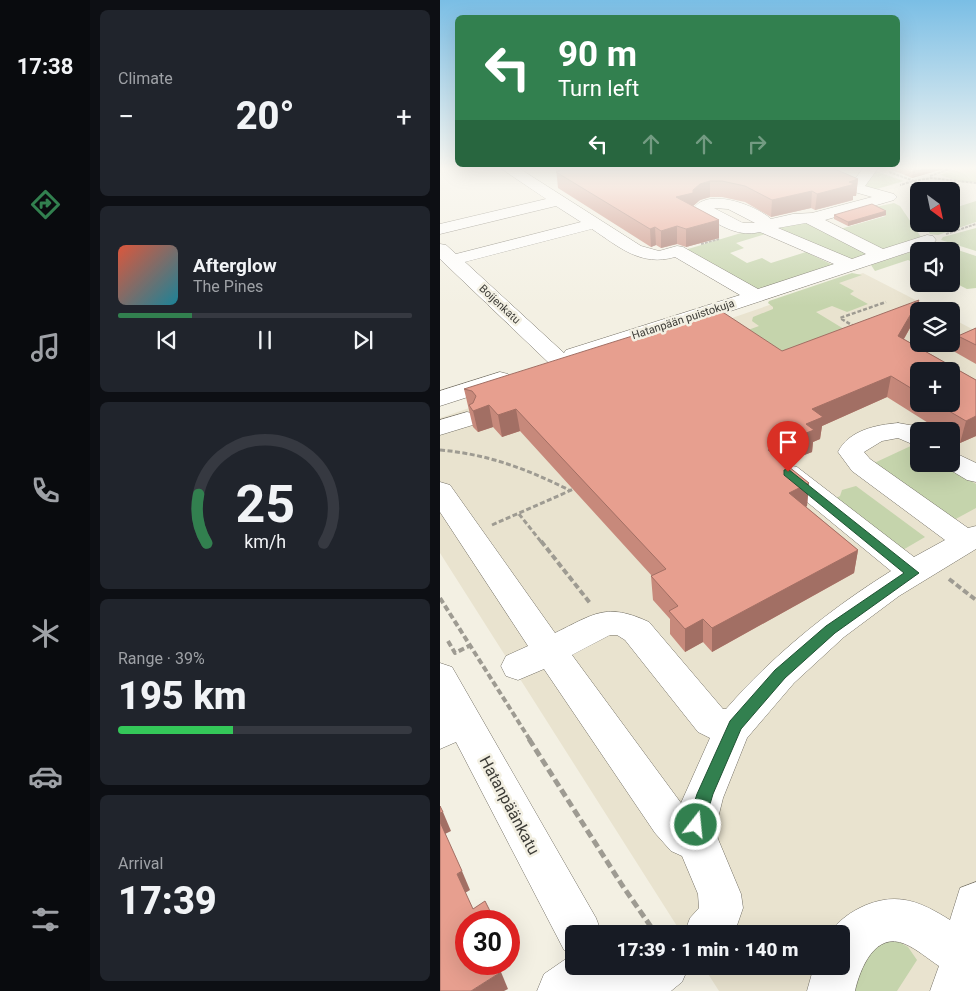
<!DOCTYPE html>
<meta charset="utf-8">
<style>
body{margin:0;font-family:Roboto,sans-serif;background:#20242c;color:#f1f3f6;height:100vh;display:flex;flex-direction:column;font-size:19px;white-space:nowrap}
*{box-sizing:border-box;margin:0}
p{font-size:16px;color:#9ea1a6}
.icon{flex:none;width:28px;height:28px;fill:none;stroke:currentColor;stroke-width:2;stroke-linecap:round;stroke-linejoin:round}
.map{position:relative;flex:1;overflow:hidden}
.drawer{display:flex;flex-direction:column;gap:10px;padding:10px;background:#0d0f14;width:350px}
.drawer>*{flex:none}
.banner{position:absolute;left:15px;top:15px;width:445px;height:152px;border-radius:8px;box-shadow:0 5px 20px #0002;background:#32804f;color:#fff;overflow:hidden}
.needle{width:32px;rotate:147deg}
.controls{position:absolute;left:470px;top:182px;display:grid;gap:10px}
.controls a{display:grid;place-items:center;width:50px;height:50px;border-radius:8px;background:#171b24;box-shadow:0 5px 20px #0002;font-size:25px}
.speed{position:absolute;left:15px;top:910px;display:flex;gap:10px;font-size:25px;font-weight:700;text-align:center}
.speed>*{display:grid;place-content:center;width:65px;height:65px;border-radius:50%;background:#171b24;box-shadow:0 5px 20px #0002;line-height:1}
.speed .limit{border:8px solid #d22;background:#fff;color:#111}
.pin{position:absolute;display:grid;place-items:center;width:42px;height:42px;color:#fff;margin:-51px -21px;border-radius:50% 50% 50% 0;rotate:-45deg;box-shadow:0 0 5px #0007}
.pin .icon{rotate:45deg}
.me{position:absolute;width:55px;margin:-28px;rotate:16deg;stroke-linejoin:round;filter:drop-shadow(0 0 4px #0008)}
.turn{display:flex;align-items:center;gap:18px;height:105px;padding:0 20px;font-size:22px}
.turn .icon{width:65px;height:65px;stroke-width:2.5}
.turn b{display:block;font-size:35px;line-height:42px}
.lanes{display:flex;align-items:center;height:48px;padding:0 20px;background:#0003;justify-content:center;gap:25px;direction:ltr}
.lanes .off{opacity:.35}
.big{font-size:38px;font-weight:800;line-height:1.1}
.drawer .tile{flex:1;display:flex;flex-direction:column;justify-content:center;gap:8px;min-width:0;padding:0 18px;border-radius:8px;background:#20242c}
.drawer .dial{align-items:center;gap:0}
.dial svg{height:130px;overflow:visible;fill:none;stroke:#363941;stroke-width:7;stroke-linecap:round;text-anchor:middle}
.dial text{fill:#f1f3f6;stroke:none}
.song{display:flex;align-items:center;gap:15px}
.cover{width:60px;height:60px;border-radius:8px;background:linear-gradient(135deg,hsl(10 70% 55%),hsl(190 70% 35%))}
.played{height:5px;border-radius:2px;background:linear-gradient(90deg,#32804f 25%,#363941 25%)}
.keys{display:flex;justify-content:space-around;direction:ltr}
.heat{display:flex;justify-content:space-between;align-items:center;font-size:28px;direction:ltr}
.charge{height:8px;border-radius:4px;background:linear-gradient(90deg,#34c759 39%,#363941 0)}
.trip{position:absolute;left:125px;top:925px;width:285px;height:50px;border-radius:8px;background:#171b24;box-shadow:0 5px 20px #0002;font-weight:800;line-height:50px;text-align:center}
main{display:flex;flex:1;min-height:0}
.tabs{display:flex;flex-direction:column;width:90px;justify-content:space-around;align-items:center;background:#090b0e;color:#9ea1a6}
.tabs .icon{width:35px;height:35px}
.tabs .current{color:#32804f}
.tabs b{font-size:22px;color:#f1f3f6}
.map>svg:first-child{display:block}
.built{fill:#e9e3cf;fill-rule:evenodd}
.green{fill:#c5d4ac}
.lines{fill:none;stroke-linecap:round;stroke-linejoin:round}
.minor-casing{stroke:#736f64;stroke-width:1}
.path-far4{stroke:#9e9b92;stroke-width:2;stroke-dasharray:3 1;stroke-linecap:butt}
.path-far3{stroke:#9e9b92;stroke-width:2.5;stroke-dasharray:4 2;stroke-linecap:butt}
.path-far2{stroke:#9e9b92;stroke-width:3;stroke-dasharray:5 2.5;stroke-linecap:butt}
.path-far1{stroke:#9e9b92;stroke-width:4;stroke-dasharray:6 3;stroke-linecap:butt}
.path{stroke:#9e9b92;stroke-width:5;stroke-dasharray:8 4;stroke-linecap:butt}
.minor{fill:#fff;fill-rule:evenodd}
.wall{fill:#c7897b;fill-rule:evenodd}
.shaded-wall{fill:#a26f64}
.building{fill:#e79f8f;stroke:#a26f64}
.route{fill:#32804f;stroke:#205333}
.labels{text-anchor:middle;stroke-width:5;stroke-linejoin:round;paint-order:stroke}
.far-street-label{font-size:11px;fill:#3d3c37;stroke:#f3f0e3}
.near-street-label{font-size:16px;fill:#3d3c37;stroke:#f3f0e3}
</style>
<main>
<nav class="tabs">
<b>17:38</b>
<svg class="icon current" aria-label="directions" viewBox="0 0 24 24"><path d="M12 3l9 9-9 9-9-9zM9 14v-3h6M13 9l2 2-2 2"/></svg>
<svg class="icon" aria-label="music" viewBox="0 0 24 24"><path d="M9 18V5l10-2v13"/><circle cx="6" cy="18" r="3"/><circle cx="16" cy="16" r="3"/></svg>
<svg class="icon" aria-label="phone" viewBox="0 0 24 24"><path d="M5 4h4l2 5-3 2q2 4 5 5l2-3 5 2v4C11 20 4 13 5 4z"/></svg>
<svg class="icon" aria-label="climate" viewBox="0 0 24 24"><path d="M12 3v18M4 7l16 10M4 17L20 7"/></svg>
<svg class="icon" aria-label="car" viewBox="0 0 24 24"><path d="M5 17H2v-5l4-1 3-4h7l3 4 3 1v5h-3M9 17h6M6 11h13"/><circle cx="7" cy="17" r="2"/><circle cx="17" cy="17" r="2"/></svg>
<svg class="icon" aria-label="filters" viewBox="0 0 24 24"><path d="M4 7h16M4 17h16"/><circle cx="9" cy="7" r="2"/><circle cx="15" cy="17" r="2"/></svg>
</nav>
<section class="drawer">
<div class="tile"><p>Climate</p>
<div class="heat"><a>−</a><b class="big">20°</b><a>+</a></div>
</div>
<div class="tile">
<div class="song"><i class="cover"></i><div><b>Afterglow</b><p>The Pines</p></div></div>
<div class="played"></div>
<div class="keys"><svg class="icon" aria-label="previous" viewBox="0 0 24 24"><path d="M18 5L8 12l10 7zM5 5v14"/></svg><svg class="icon" aria-label="pause" viewBox="0 0 24 24"><path d="M8 5v14M16 5v14"/></svg><svg class="icon" aria-label="next" viewBox="0 0 24 24"><path d="M6 5l10 7-10 7zM19 5v14"/></svg></div>
</div>
<div class="tile dial"><svg viewBox="0 0 100 80">
<path d="M14 69A42 42 0 1 1 86 69"/>
<path d="M14 69A42 42 0 0 1 9 39" stroke="#32804f"/>
<text x="50" y="56" font-size="32" font-weight="700">25</text>
<text x="50" y="72" font-size="11">km/h</text>
</svg></div>
<div class="tile"><p>Range · 39%</p><b class="big">195 km</b><div class="charge"></div></div>
<div class="tile"><p>Arrival</p><b class="big">17:39</b></div>
</section>
<div class="map">
<svg width="536" height="991" viewBox="0 0 536 991">
<rect width="100%" height="100%" fill="#f3f0e3"/>
<path class="built" d="M423,273L497,311H479V344H511V318L536,331V991H279L263,966H401V934H242L0,553V418ZM479,371H511V404H479ZM479,431H511V464H479Z"/>
<g class="green">
<polygon points="520,167 536,167 536,182 521,182 500,175"/>
<polygon points="435,171 464,181 430,191 424,188"/>
<polygon points="536,201 536,222 498,235 490,234 483,224 511,224 511,209"/>
<polygon points="454,203 460,206 481,237 445,251 400,229 446,216 431,208"/>
<polygon points="352,221 368,223 432,255 413,260 335,227"/>
<polygon points="536,228 536,251 501,240 503,237"/>
<polygon points="311,230 326,234 296,243 304,248 290,253 307,263 322,258 331,263 366,252 395,266 318,289 311,288 248,251 248,249"/>
<polygon points="491,245 515,249 536,256 536,288 527,289 511,281 511,251 479,251 479,265 468,260 435,271 431,265"/>
<polygon points="412,273 422,275 399,283 414,291 410,294 428,304 407,312 392,306 376,312 422,340 357,365 308,330 319,326 312,321 313,317 333,309 333,307 328,303 329,301"/>
<polygon points="475,444 479,446 479,464 505,464 536,484 536,508 512,521 432,464"/>
<polygon points="416,486 485,537 461,551 396,498 400,496 402,490"/>
<path d="M456,940L468,947L477,960L457,991H406C418,969 427,944 456,940Z"/>
</g>
<g class="lines">
<defs>
<g id="minor">
<path d="M59,167H77L201,246L219,251L237,246L243,247L318,289L394,264L320,232C296,238 277,223 256,211L254,208C269,187 317,206 331,219L353,214L372,213L432,197L411,191L408,188L424,167H439L425,186L454,194L457,197L454,200L385,220L443,249L487,235L493,236L496,240L493,244L448,259L142,360H130L127,365L119,367L111,365L0,259V244L6,245L16,254L141,222L116,206L0,234V224L106,199ZM274,208L288,209L315,223H303ZM366,223L426,254L412,259L338,228ZM152,229C179,247 201,267 235,257L300,295L126,350L124,353L25,262Z"/>
<polygon points="60,372 68,374 71,379 68,384 0,406 0,391"/>
<polygon points="27,412 36,414 39,419 36,424 0,435 0,420"/>
<path d="M458,423L475,426L484,431H479V447L458,438L442,441L424,452L430,459L528,528L536,526V549L459,596L404,637L354,683L307,738L283,798L276,826L278,839L301,894L303,908L294,934H244L250,918L259,908L258,894L242,856L231,851L215,833L104,669L78,680L66,676L61,666L66,656L88,646L0,512V482L10,485L115,633C154,614 166,602 209,622L283,709H286C333,655 390,609 451,571L339,479L335,473L339,467L348,465L357,467L474,557L505,540L412,471L398,452C409,430 436,425 458,423ZM170,635H177L185,640L258,732L270,738L241,803L132,655Z"/>
<polygon points="511,451 536,463 536,482 527,480 502,465 511,464"/>
<polygon points="0,663 12,667 156,918 162,934 134,934 134,966 249,966 242,982 231,991 97,991 104,974 133,954 124,950 16,742 0,749"/>
<path d="M536,882V991H490L499,966C488,959 477,949 465,944C435,931 420,969 415,991H367L374,966H401V934H389C399,920 410,912 426,905C459,892 481,902 510,920L520,888Z"/>
</g>
</defs>
<use href="#minor" class="minor-casing"/>
<g class="path-far4">
<polyline points="449,172 474,181 460,185"/>
<polyline points="490,176 515,167"/>
<polyline points="474,181 491,178 536,183"/>
<polyline points="506,234 536,224"/>
<polyline points="261,244 279,239"/>
</g>
<polyline class="path-far3" points="415,327 400,318 446,302"/>
<g class="path-far2">
<path d="M0,450C47,454 87,469 129,490"/>
<polyline points="79,514 102,543"/>
<polyline points="52,525 136,488"/>
</g>
<g class="path-far1">
<polyline points="101,541 150,603"/>
<polyline points="509,579 536,600"/>
<polyline points="0,598 90,740"/>
<polyline points="8,641 15,653 29,646"/>
</g>
<polyline class="path" points="89,739 182,885 216,934"/>
<use href="#minor" class="minor"/>
</g>
<g class="wall">
<polygon points="445,167 510,167 472,178"/>
<polygon points="116,168 418,179 416,196 413,196 413,200 375,210 371,208 331,217 305,202 282,197 270,197 260,200 253,206 279,220 279,238 246,247 237,244 221,248 216,245 211,247 118,188"/>
<polygon points="446,211 446,215 408,226 394,219 394,215"/>
<path d="M475,319L464,339L536,380V436L520,443L511,438V431H501L447,397L382,426L380,439L373,442L372,452L344,463L369,483L367,506L366,507L418,550L414,573L272,652L263,642L245,652L230,634V619L213,600L211,576H212L80,431L62,437L53,427L38,432L33,427L24,389L342,351ZM479,371L511,404H479Z"/>
<polygon points="536,328 536,364 515,352 518,336"/>
</g>
<g class="shaded-wall">
<polygon points="474,167 510,167 472,178"/>
<polygon points="418,179 416,196 413,196 413,200 375,210 377,194 409,182"/>
<polygon points="270,181 270,197 260,200 253,206 236,197 260,184"/>
<polygon points="372,191 371,208 331,217 332,200"/>
<polygon points="446,211 446,215 408,226 408,222"/>
<polygon points="279,220 279,238 246,247 246,229"/>
<polygon points="237,226 237,244 221,248 221,231"/>
<polygon points="215,227 216,245 211,247 210,229"/>
<polygon points="479,300 475,319 454,356 458,336"/>
<polygon points="451,376 447,397 382,426 380,439 373,442 372,452 339,465 328,450 366,424 372,409"/>
<polygon points="49,405 53,427 38,432 33,411"/>
<polygon points="76,409 80,431 62,437 58,415"/>
<polygon points="536,416 536,436 520,443 526,421"/>
<polygon points="369,483 367,506 347,516 349,493"/>
<polygon points="418,550 414,573 272,652 272,628"/>
<polygon points="263,619 263,642 245,652 245,629"/>
<polygon points="3,812 11,831 5,834 0,823 0,813"/>
<polygon points="22,871 30,890 25,893 17,874"/>
<polygon points="61,972 68,989 64,991 31,991"/>
</g>
<g class="building">
<polygon points="119,167 390,167 418,179 409,182 415,184 377,194 372,191 332,200 305,186 282,181 270,181 260,184 253,190 253,193 236,197 279,220 246,229 237,226 221,231 215,227 210,229 116,172 120,171 116,168"/>
<polygon points="432,204 446,211 408,222 394,215"/>
<polygon points="479,300 458,336 536,380 536,416 526,421 497,404 511,404 511,371 479,371 479,393 451,376 372,409 383,417 366,424 374,430 340,443 328,450 369,483 349,493 418,550 272,628 263,619 245,629 229,611 238,606 211,576 226,569 76,409 58,415 49,405 33,411 29,405 33,403 36,396 32,391 24,389 278,309 342,351"/>
<polygon points="536,328 536,345 518,336"/>
<polygon points="0,806 3,812 0,813"/>
<polygon points="0,822 22,871 17,874 33,909 45,901 55,921 26,921 26,964 58,964 61,972 31,991 0,991"/>
</g>
<linearGradient id="sky" x2="0" y2="1"><stop stop-color="#7abee5"/><stop offset="0.55" stop-color="#faf8f2"/><stop offset="1" stop-color="#faf8f2" stop-opacity="0"/></linearGradient>
<rect width="536" height="306" fill="url(#sky)"/>
<polygon class="route" points="348,469 479,573 395,633 345,678 301,729 273,794 262,831 256,833 250,831 247,825 257,794 290,721 335,670 386,626 464,573 344,475 344,470"/>
<g class="labels">
<g class="far-street-label">
<text transform="translate(60 304) rotate(43)" y="4">Boijenkatu</text>
<text transform="translate(243 319) rotate(-18)" y="4">Hatanpään puistokuja</text>
</g>
<g class="near-street-label">
<text transform="translate(70 805) rotate(62)" y="6">Hatanpäänkatu</text>
</g>
</g>
</svg>
<div class="controls">
<a><svg class="needle" viewBox="-14 -14 28 28"><path d="M0-13l5 13h-10z" fill="#e53935"/><path d="M0 13l5-13h-10z" fill="#9ea1a6"/></svg></a>
<a><svg class="icon" aria-label="sound" viewBox="0 0 24 24"><path d="M4 9h4l5-4v14l-5-4H4zM17 9q2 3 0 6"/></svg></a>
<a><svg class="icon" aria-label="layers" viewBox="0 0 24 24"><path d="M12 4l9 5-9 5-9-5zM3 14l9 5 9-5"/></svg></a>
<a>+</a>
<a>−</a>
</div>
<div class="speed"><div class="limit">30</div></div>
<div class="pin" style="left:348px;top:472px;background:#d93025"><svg class="icon" aria-label="arrive" viewBox="0 0 24 24"><path d="M6 21V4h12l-3 4 3 4H6"/></svg></div>
<svg class="me" style="left:256px;top:825px" viewBox="-20 -20 40 40"><circle r="17" fill="#32804f" stroke="#fff" stroke-width="3"/><path d="M0-11L8 9 0 5-8 9z" fill="#fff"/></svg>
<div class="trip">17:39 · 1 min · 140 m</div>
<div class="banner">
<div class="turn"><svg class="icon" aria-label="left" viewBox="0 0 24 24"><path d="M17 20v-9H6M10 6l-5 5 5 5"/></svg><div><b>90 m</b>Turn left</div></div>
<div class="lanes"><svg class="icon" aria-label="left" viewBox="0 0 24 24"><path d="M17 20v-9H6M10 6l-5 5 5 5"/></svg><svg class="icon off" aria-label="ahead" viewBox="0 0 24 24"><path d="M12 20V5M6 11l6-6 6 6"/></svg><svg class="icon off" aria-label="ahead" viewBox="0 0 24 24"><path d="M12 20V5M6 11l6-6 6 6"/></svg><svg class="icon off" aria-label="right" viewBox="0 0 24 24"><path d="M7 20v-9h11M14 6l5 5-5 5"/></svg></div>
</div>
</div>
</main>
